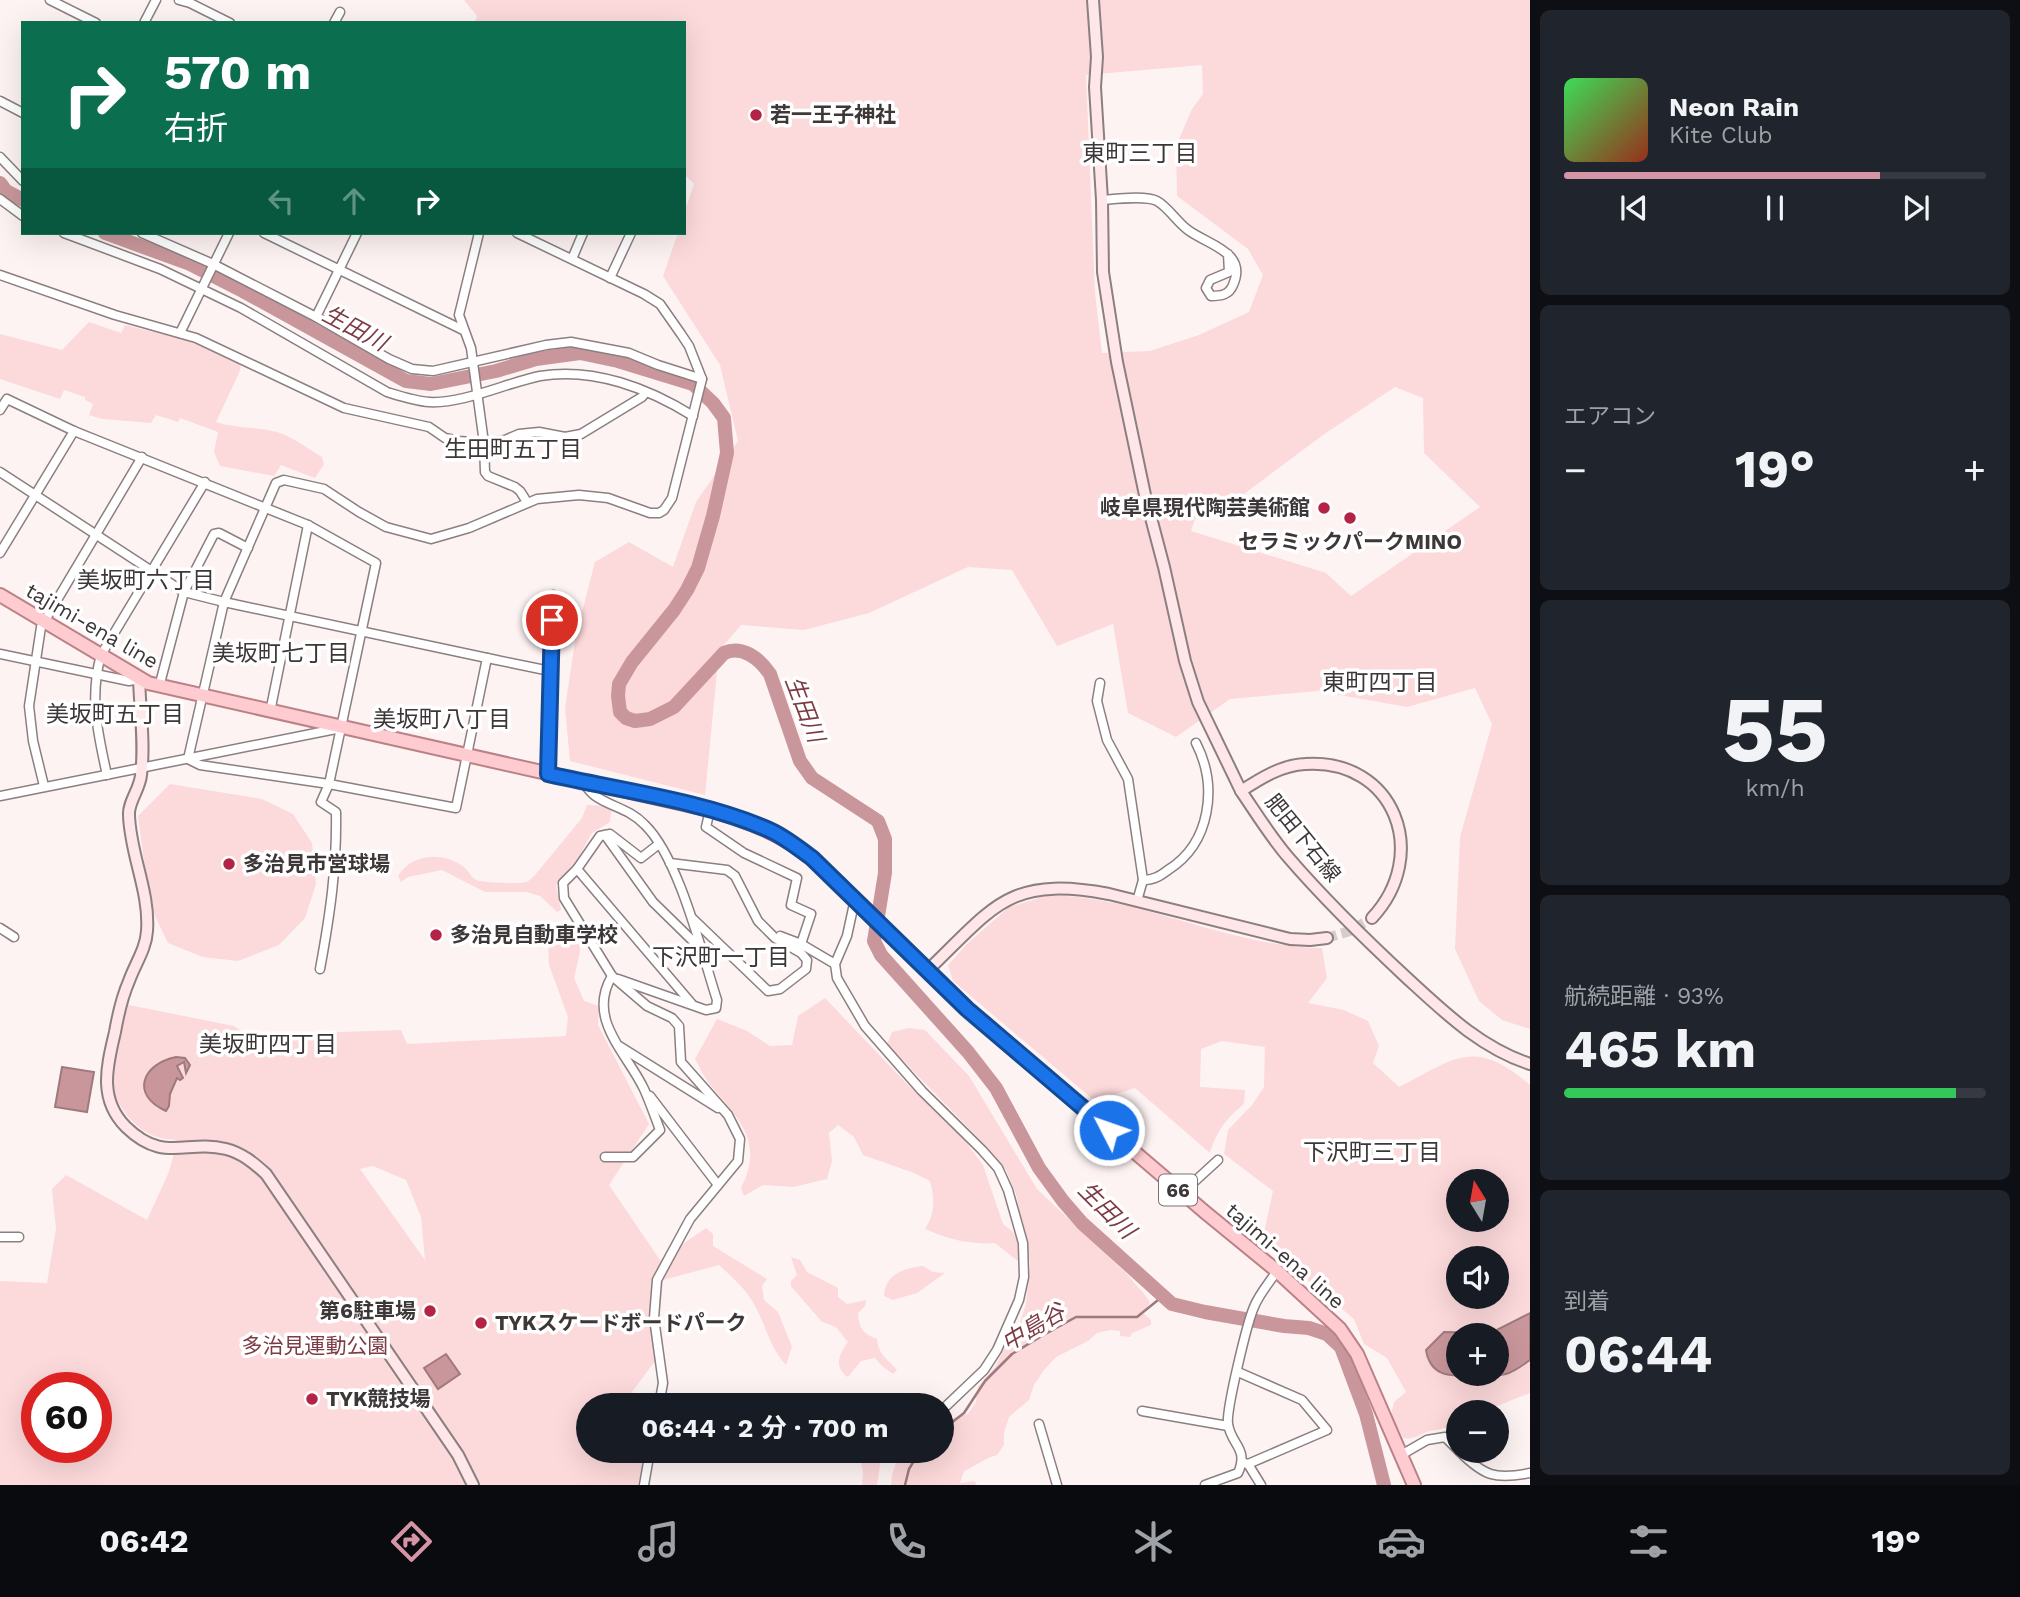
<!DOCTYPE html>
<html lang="ja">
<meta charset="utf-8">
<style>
body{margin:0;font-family:"Work Sans","Noto Sans JP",sans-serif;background:#20242c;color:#f1f3f6;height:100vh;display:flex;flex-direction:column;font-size:26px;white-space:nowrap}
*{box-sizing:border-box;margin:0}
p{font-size:23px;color:#9ea1a6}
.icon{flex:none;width:38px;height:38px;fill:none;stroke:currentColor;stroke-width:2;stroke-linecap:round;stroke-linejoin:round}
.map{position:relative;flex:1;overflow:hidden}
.panel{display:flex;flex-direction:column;gap:10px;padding:10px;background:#0d0f14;width:490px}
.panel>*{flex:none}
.banner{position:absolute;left:21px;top:21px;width:665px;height:214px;border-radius:0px;box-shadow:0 7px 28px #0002;background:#0b6e4f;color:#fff;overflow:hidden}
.needle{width:46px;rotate:349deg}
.tools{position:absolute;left:1446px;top:1169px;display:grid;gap:14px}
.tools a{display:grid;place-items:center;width:63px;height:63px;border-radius:50%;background:#171b24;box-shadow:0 7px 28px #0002;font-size:35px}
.speed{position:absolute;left:21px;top:1372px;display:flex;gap:14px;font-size:35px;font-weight:700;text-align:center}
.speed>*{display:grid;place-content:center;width:91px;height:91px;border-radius:50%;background:#171b24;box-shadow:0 7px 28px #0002;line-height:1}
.speed .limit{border:10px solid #d22;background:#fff;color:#111}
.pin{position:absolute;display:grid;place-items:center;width:60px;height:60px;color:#fff;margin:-30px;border:4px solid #fff;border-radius:50%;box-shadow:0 2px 7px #0007}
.me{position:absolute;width:77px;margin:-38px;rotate:311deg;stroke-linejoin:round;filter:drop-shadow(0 0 5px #0008)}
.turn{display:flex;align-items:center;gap:24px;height:147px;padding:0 28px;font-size:32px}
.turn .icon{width:91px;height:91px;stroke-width:2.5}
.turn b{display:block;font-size:49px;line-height:60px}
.lanes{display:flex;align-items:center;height:66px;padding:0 28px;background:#0003;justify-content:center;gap:35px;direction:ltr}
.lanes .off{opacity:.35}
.big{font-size:52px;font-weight:700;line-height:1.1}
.panel .widget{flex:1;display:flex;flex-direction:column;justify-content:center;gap:10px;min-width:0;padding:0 24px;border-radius:10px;background:#20242c}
.panel .dial{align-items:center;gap:0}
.dial b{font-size:91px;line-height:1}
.song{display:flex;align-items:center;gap:21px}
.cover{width:84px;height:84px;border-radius:10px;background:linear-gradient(135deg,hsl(130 70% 55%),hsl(10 70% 35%))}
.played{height:7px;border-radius:4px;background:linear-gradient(90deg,#d695a7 75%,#363941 75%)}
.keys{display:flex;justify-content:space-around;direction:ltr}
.heat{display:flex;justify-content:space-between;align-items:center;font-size:38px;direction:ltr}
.charge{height:10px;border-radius:5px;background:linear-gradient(90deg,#34c759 93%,#363941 0)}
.trip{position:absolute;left:576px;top:1393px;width:378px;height:70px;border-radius:35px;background:#171b24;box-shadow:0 7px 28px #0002;font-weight:700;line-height:70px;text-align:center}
.dock{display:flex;height:112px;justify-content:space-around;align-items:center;background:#090b0e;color:#9ea1a6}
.dock .icon{width:49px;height:49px}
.dock .selected{color:#d695a7}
.dock b{font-size:32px;color:#f1f3f6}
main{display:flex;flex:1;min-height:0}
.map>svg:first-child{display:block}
.green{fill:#fcd9db;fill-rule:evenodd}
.water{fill:#c9979b;stroke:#9f7a7d;stroke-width:2;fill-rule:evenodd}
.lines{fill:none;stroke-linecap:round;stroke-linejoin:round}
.stream{stroke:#9f7a7d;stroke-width:2.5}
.river{stroke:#c9979b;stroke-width:14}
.secondary-tunnel{stroke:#d7cdce;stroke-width:10;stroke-dasharray:10 5;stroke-linecap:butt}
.street-casing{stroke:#8b7f80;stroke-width:11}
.secondary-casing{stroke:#8b7f80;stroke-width:14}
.primary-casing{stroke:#ba8287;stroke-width:16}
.street{stroke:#fff;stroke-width:8}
.secondary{stroke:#ffe6e8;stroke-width:10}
.primary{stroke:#feccd0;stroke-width:12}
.route-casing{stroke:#114b97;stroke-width:18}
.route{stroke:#1a73e8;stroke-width:12}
.poi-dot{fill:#b42346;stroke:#fff;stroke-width:2.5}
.labels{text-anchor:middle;stroke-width:7;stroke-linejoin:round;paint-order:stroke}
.shield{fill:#fff;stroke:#777374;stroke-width:2}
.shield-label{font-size:19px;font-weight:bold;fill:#3d3738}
.poi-label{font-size:21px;font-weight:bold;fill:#3d3738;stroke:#fff;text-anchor:start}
.street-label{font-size:21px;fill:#3d3738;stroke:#fff}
.park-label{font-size:21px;fill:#7e3d45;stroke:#fff}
.neighbourhood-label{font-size:23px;fill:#3d3738;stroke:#fff}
.water-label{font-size:23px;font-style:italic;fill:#7c3b43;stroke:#fff}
</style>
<main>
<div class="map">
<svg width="1530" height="1485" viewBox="0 0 1530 1485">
<rect width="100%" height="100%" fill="#fef3f3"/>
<g class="green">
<path d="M464,0H1530V1029L1502,1020L1479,1001L1455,949L1460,837L1492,724L1475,688L1407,707L1317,691L1230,699L1176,737L1128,713L1113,624L1057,646L1012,570L968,567L869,613L804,630L741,625L719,651L705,795L570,761L565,708L576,635L595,562L629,542L673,567L696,502L738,441L720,365L663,276L678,233H684V213L694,184L684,174V23H474L477,16ZM1202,65L1203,94L1192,109L1176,146L1177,196L1248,249L1263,275L1249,312L1199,335L1150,351L1102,353L1095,293L1086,75ZM1395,387L1423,398L1424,453L1480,507L1351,596L1326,573L1191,531L1200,504L1244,494L1323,435Z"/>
<path d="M89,322L121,333L125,325L191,341L241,365L239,373L216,422C235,428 252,427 272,431C290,434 306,448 322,457L324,464L315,478L281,465L274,476L220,466L214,452L218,432L180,418L178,422L156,415L151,423L102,419L89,415L93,404L85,400V397L64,390L60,399L0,379V334L62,350Z"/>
<polygon points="170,784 262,799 293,814 312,843 316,884 305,918 279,945 238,961 203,957 168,943 150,906 138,816"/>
<path d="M587,805L612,806L610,822L592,833L578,858L556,885L561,910L557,912L540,896L527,892H485L442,870L408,877L401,882L398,876C412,853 444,851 465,868C469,872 472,878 476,880C484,883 518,884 526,882C529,881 532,878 535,875L582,818Z"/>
<path d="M1049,895C1143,897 1229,947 1322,948L1327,978L1308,1003L1344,1010L1368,1021L1379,1046L1373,1063L1399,1087C1456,1058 1474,1037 1530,1085V1313L1491,1333L1444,1332L1448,1375C1484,1374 1498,1381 1530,1360V1393L1482,1412H1458V1424C1448,1428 1440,1429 1430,1431C1419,1434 1415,1440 1403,1438L1391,1415L1394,1402L1406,1392L1387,1358L1364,1344L1354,1319L1262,1242L1273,1191L1224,1154L1228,1130L1252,1105L1264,1087L1265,1047L1222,1041L1201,1049L1200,1087L1245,1090L1244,1104C1226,1119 1217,1130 1210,1153L1135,1088L1095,1101L953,981L948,965L967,944L1009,907ZM1458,1181H1496V1220H1458ZM1458,1258H1496V1297H1458Z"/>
<path d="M562,923L579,938L580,952L574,978L584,1001L599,1006L598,1025L649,1124L609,1185L660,1260L706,1228L713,1234V1246L767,1279L762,1286L764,1300L778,1312L792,1347L786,1365C770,1348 766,1326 755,1306C747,1290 732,1277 719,1265L663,1280L660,1312L654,1331L658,1357L632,1392L653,1405H588V1451H645L638,1485H0V1281L47,1283L56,1229L52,1189L66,1175L147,1220L168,1174L178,1141C171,1139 163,1139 157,1137C131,1129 108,1095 110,1069C112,1048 119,1025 124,1004L234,1026L245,1033L255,1035L401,1030L407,1044L566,1036L568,1017L549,965L548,939ZM373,1166L406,1180L421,1217L425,1260L360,1169ZM37,1388H96V1447H37Z"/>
<path d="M825,998L906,1083L961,1136L983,1165L1003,1224L1013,1232L1018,1243L1019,1262L995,1243C971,1245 948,1239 925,1229C935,1214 935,1199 930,1181L914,1173L863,1155L854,1137L838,1125L829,1133L832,1161L827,1179L793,1187L763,1185L744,1196L741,1188C764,1143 740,1120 712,1087C705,1079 700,1068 695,1059L717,1019L747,1031L770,1046L792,1045L798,1016Z"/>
<path d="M909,1028L925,1030L969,1076L1037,1189L1129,1276C1136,1287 1145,1292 1150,1303L1143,1313L1151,1320V1325L1132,1333L1130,1337L1120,1336V1331L1110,1330L1097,1333L1088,1341L1056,1357L1044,1370L1034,1385L1029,1400L1009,1417L1004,1433V1445L997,1455C985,1458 976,1466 964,1471L960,1483L974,1481L977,1485H891L892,1475L896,1463L908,1458L914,1451H942V1425L952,1419L968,1414L976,1402L978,1387L995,1367L1004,1349L1017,1332L1026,1304L1030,1263L1016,1194L1006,1170L984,1144L887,1044L892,1032Z"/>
<path d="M791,1257L800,1260L807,1272L838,1288V1297L847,1304L866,1300L865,1306L858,1313C859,1328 863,1334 877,1339C878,1355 888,1359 897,1370L893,1374L882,1366L875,1358L861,1361L848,1377C833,1367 839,1354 848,1342L836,1327L822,1322L791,1286V1281L797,1275Z"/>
<path d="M923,1266L933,1272L945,1273L917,1293L893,1300L884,1296C885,1274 904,1268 923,1266Z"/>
<polygon points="843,1451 879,1451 881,1459 877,1485 862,1485 863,1472 859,1452"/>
</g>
<g class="water">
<path d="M176,1057L185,1058L190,1065L186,1073L184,1062L177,1066L183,1078L180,1080L177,1078L170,1094L169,1106L166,1111C130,1095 142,1064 176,1057Z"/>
<polygon points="62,1067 94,1072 87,1112 55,1107"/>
<path d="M1530,1313V1360C1523,1365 1514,1372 1506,1374C1494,1377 1450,1378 1440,1372C1432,1368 1427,1359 1426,1350L1444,1332L1491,1333ZM1458,1335H1496V1374H1458Z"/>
<polygon points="446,1354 460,1374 438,1389 424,1368"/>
</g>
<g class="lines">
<g class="stream">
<polyline points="942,1430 964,1413 985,1381 1012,1354 1040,1337 1076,1317 1137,1317 1163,1296"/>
<polyline points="905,1485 909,1469 920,1451"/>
</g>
<g class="river">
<polyline points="0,183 6,191 23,200"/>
<path d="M105,233L190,264L243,291L406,381L431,384L496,371L536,359L580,353L618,361L693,384L713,403L724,418L727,453L713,516L698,568L687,590L674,610L632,662L619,684L618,696L620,712L626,718L635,721L650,719L674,707L724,653C742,645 759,658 770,674L800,761L812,778L878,821L885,839V873L874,941L881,955L968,1052L996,1088L1039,1168L1063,1201L1082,1223L1172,1304L1205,1312L1284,1326L1309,1328L1327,1334L1341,1347L1366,1414L1384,1485"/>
</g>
<polyline class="secondary-tunnel" points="1327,938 1350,931 1372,918"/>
<defs>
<g id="street">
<polyline points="50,0 96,23"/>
<polyline points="179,0 190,3 230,23"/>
<polyline points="144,23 156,0"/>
<polyline points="334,23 340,12"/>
<polyline points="0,101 23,113"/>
<polyline points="0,157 23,181"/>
<polyline points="0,199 23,216"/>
<path d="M1102,200C1115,199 1146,195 1157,201C1168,207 1177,222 1188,230C1208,245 1248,252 1233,285C1229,295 1221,296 1211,296L1206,288L1210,280L1229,272L1228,254"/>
<path d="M64,233L160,269L241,308L387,392C400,396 415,401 429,402C463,404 506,383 540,376C593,367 648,388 693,416"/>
<polyline points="142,233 213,264 316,317 389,359 412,369 433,371 546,345 571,342 629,353 658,365 702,379"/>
<polyline points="264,233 463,330"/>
<polyline points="479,233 459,315 471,348 484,443 485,472 488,476 515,487 520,491 527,502"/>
<polyline points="572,259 583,233"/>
<polyline points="0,275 115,315 196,338 344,408 429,427 445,438 459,441 484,443 505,440 519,434 539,432 565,437 581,434 642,397 646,392"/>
<polyline points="610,278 631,233"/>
<polyline points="316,317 357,233"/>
<polyline points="180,333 229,233"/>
<path d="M0,410L7,399L74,431L308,525L376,563L329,784L321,802L336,812C337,867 330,915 320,969"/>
<polyline points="0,472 184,592 224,602 487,658 456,808 329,784 200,765 188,759 224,602 276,483 284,480 324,489 359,512 386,527 431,539 469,528 537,499 579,495 608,498 650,513 659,513 664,510 672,498 702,379 689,346 681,334 660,304 644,294 517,233"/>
<polyline points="0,553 74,431"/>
<polyline points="0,654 129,681 139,679"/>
<polyline points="487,658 550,671"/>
<polyline points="1100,683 1097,701 1107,740 1128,779 1143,880 1137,901"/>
<polyline points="159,687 184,592 214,534 219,533 248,548"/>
<polyline points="270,712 308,525"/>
<polyline points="548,774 553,595"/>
<path d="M107,775C98,734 89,697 101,655L205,482"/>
<path d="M583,783C586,786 590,792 594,795C610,807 629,808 645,825C679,858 702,954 717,1000L716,1008L706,1010L618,979"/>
<polyline points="44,786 33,741 29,706 41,627 142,457"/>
<polyline points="0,796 341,728"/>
<polyline points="710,810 706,827 744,853 797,878 791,905 811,914 801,944"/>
<polyline points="605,835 653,902 698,946"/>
<polyline points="659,844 641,858 610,834 600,836 577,869 563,883 564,898 612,976 647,1006 672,1018 679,1026 681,1062 728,1115 740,1139 738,1161 690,1219 657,1280 654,1318 663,1383 659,1405"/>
<polyline points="670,863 727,870 735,876 758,921 775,938 801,953 807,960 806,969 780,989 768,991 693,919"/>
<polyline points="577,869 692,1004"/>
<path d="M1143,880C1154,880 1160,876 1168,870C1211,843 1218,786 1196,743"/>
<polyline points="855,899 847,936 835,964 837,978 865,1026 922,1091 982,1150 998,1168 1008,1190 1023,1243 1024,1277 1019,1300 997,1350 984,1370 942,1410"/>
<polyline points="0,928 14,937"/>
<polyline points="780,936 801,944 835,964"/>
<polyline points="619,1046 718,1108"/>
<polyline points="650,1096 718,1185"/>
<path d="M605,1157H633L660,1130C655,1117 650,1102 644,1089C627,1053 586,1019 612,976"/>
<polyline points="1182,1193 1218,1160"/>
<polyline points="0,1237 19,1237"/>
<polyline points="1238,1372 1302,1400 1327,1430 1248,1464"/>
<polyline points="1142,1411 1228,1426"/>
<polyline points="1039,1424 1057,1485"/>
<path d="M1459,1451C1484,1476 1495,1480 1530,1473"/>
<polyline points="1401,1455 1427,1440 1445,1437 1458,1450"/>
<polyline points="1244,1463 1248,1464 1261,1485"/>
<polyline points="644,1485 650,1451"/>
<path d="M1205,1485L1238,1473C1249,1448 1231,1445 1228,1424C1226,1410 1247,1323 1254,1307C1259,1294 1269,1283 1277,1271"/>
</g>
<g id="secondary">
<polyline points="1093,0 1097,57 1095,87 1102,200 1103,272 1117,362 1145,495 1164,567 1185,661 1198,702 1241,791"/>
<path d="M139,679C140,710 145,744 141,775C140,789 128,802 129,815C130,854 150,892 147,931C146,949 135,964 129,981C122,997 118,1015 115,1032C107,1066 98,1099 126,1127C164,1164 186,1139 226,1149C242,1153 254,1163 266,1174L458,1455L473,1485"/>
<path d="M1372,918C1431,855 1395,758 1305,764C1282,765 1261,778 1241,791C1256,813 1270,836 1288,857C1325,900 1366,940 1408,979C1445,1013 1481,1048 1530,1064"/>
<path d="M927,971C994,907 1008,875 1109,894L1290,939L1310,940L1327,938"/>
</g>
<path id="primary" d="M0,595L148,683L710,810C750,822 779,833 812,858L967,1009L1206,1213L1277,1271L1340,1329L1357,1354L1414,1485"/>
</defs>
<use href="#street" class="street-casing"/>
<use href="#secondary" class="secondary-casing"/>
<use href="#primary" class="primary-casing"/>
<use href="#street" class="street"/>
<use href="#secondary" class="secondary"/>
<use href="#primary" class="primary"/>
</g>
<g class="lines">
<defs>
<path id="route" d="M552,620L548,774C618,790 703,801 767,829C784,836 798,848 812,858L967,1009L1109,1130"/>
</defs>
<use href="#route" class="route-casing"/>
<use href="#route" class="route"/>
</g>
<g class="poi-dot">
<circle cx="756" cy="115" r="7"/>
<circle cx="1324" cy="508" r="7"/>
<circle cx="1350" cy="518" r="7"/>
<circle cx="229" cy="864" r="7"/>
<circle cx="436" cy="935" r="7"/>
<circle cx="430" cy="1311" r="7"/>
<circle cx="481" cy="1323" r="7"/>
<circle cx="312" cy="1399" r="7"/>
</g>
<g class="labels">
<rect class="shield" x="1159" y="1174.5" width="38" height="31" rx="5"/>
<g class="shield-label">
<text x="1178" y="1197">66</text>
</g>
<g class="poi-label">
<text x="770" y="122">若一王子神社</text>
<text x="1310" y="515" text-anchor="end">岐阜県現代陶芸美術館</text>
<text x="1350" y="549" text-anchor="middle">セラミックパークMINO</text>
<text x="243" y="871">多治見市営球場</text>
<text x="450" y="942">多治見自動車学校</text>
<text x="416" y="1318" text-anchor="end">第6駐車場</text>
<text x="495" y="1330">TYKスケードボードパーク</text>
<text x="326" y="1406">TYK競技場</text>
</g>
<g class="street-label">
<text transform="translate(92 626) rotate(30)" y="7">tajimi-ena line</text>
<text transform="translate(1303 838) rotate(51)" y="7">肥田下石線</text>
<text transform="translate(1285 1256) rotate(41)" y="7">tajimi-ena line</text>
</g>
<g class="park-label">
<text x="315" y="1353">多治見運動公園</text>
</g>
<g class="neighbourhood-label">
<text x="1140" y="161">東町三丁目</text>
<text x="513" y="457">生田町五丁目</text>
<text x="146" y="588">美坂町六丁目</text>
<text x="281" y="661">美坂町七丁目</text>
<text x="1380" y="690">東町四丁目</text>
<text x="115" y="722">美坂町五丁目</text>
<text x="442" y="727">美坂町八丁目</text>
<text x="721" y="965">下沢町一丁目</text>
<text x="268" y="1052">美坂町四丁目</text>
<text x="1372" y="1160">下沢町三丁目</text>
</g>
<g class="water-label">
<text transform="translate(355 328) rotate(28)" y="8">生田川</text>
<text transform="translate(805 709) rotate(69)" y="8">生田川</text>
<text transform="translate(1107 1210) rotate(45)" y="8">生田川</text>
<text transform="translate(1033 1327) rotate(-31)" y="8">中島谷</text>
</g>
</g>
</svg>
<div class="tools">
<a><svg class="needle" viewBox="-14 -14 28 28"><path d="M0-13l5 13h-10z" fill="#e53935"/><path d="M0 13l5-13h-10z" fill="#9ea1a6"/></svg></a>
<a><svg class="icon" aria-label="sound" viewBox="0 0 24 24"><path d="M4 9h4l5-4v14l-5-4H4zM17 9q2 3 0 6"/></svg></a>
<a>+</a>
<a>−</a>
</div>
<div class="speed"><div class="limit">60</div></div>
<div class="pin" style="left:552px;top:620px;background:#d93025"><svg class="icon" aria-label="arrive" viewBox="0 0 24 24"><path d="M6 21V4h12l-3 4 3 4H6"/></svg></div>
<svg class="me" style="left:1109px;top:1130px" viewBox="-20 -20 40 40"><circle r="17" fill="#1a73e8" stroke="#fff" stroke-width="3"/><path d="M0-11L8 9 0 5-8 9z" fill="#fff"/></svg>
<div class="trip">06:44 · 2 分 · 700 m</div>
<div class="banner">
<div class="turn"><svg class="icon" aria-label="right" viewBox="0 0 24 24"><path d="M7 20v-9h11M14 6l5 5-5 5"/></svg><div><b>570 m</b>右折</div></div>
<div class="lanes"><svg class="icon off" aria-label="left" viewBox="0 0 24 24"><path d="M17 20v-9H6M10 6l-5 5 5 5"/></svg><svg class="icon off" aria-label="ahead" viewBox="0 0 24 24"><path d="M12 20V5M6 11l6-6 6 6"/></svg><svg class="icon" aria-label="right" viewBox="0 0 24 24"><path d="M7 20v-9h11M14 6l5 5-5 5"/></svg></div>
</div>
</div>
<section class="panel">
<div class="widget">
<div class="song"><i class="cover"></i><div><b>Neon Rain</b><p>Kite Club</p></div></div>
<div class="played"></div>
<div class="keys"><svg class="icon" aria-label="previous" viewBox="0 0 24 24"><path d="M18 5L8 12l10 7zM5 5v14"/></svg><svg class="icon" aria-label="pause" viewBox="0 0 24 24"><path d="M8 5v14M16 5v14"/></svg><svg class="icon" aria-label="next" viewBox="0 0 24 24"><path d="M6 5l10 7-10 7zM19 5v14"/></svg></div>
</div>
<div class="widget"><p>エアコン</p>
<div class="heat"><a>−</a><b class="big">19°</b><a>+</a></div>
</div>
<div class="widget dial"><b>55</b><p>km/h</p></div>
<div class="widget"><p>航続距離 · 93%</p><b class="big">465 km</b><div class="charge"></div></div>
<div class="widget"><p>到着</p><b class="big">06:44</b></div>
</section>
</main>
<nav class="dock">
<b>06:42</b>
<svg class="icon selected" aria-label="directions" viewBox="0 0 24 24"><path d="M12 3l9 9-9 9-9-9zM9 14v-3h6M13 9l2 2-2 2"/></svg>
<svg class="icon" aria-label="music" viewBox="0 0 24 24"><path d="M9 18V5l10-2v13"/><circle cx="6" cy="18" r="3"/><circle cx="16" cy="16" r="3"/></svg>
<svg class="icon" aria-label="phone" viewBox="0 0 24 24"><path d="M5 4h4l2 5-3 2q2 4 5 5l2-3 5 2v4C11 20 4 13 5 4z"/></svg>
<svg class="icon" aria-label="climate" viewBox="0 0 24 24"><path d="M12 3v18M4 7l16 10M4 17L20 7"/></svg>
<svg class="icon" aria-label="car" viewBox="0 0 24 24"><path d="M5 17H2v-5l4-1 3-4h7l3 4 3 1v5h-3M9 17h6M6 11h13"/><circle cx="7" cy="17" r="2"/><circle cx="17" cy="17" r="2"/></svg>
<svg class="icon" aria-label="filters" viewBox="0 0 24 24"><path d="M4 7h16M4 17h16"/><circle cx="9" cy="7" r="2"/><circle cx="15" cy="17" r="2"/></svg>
<b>19°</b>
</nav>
